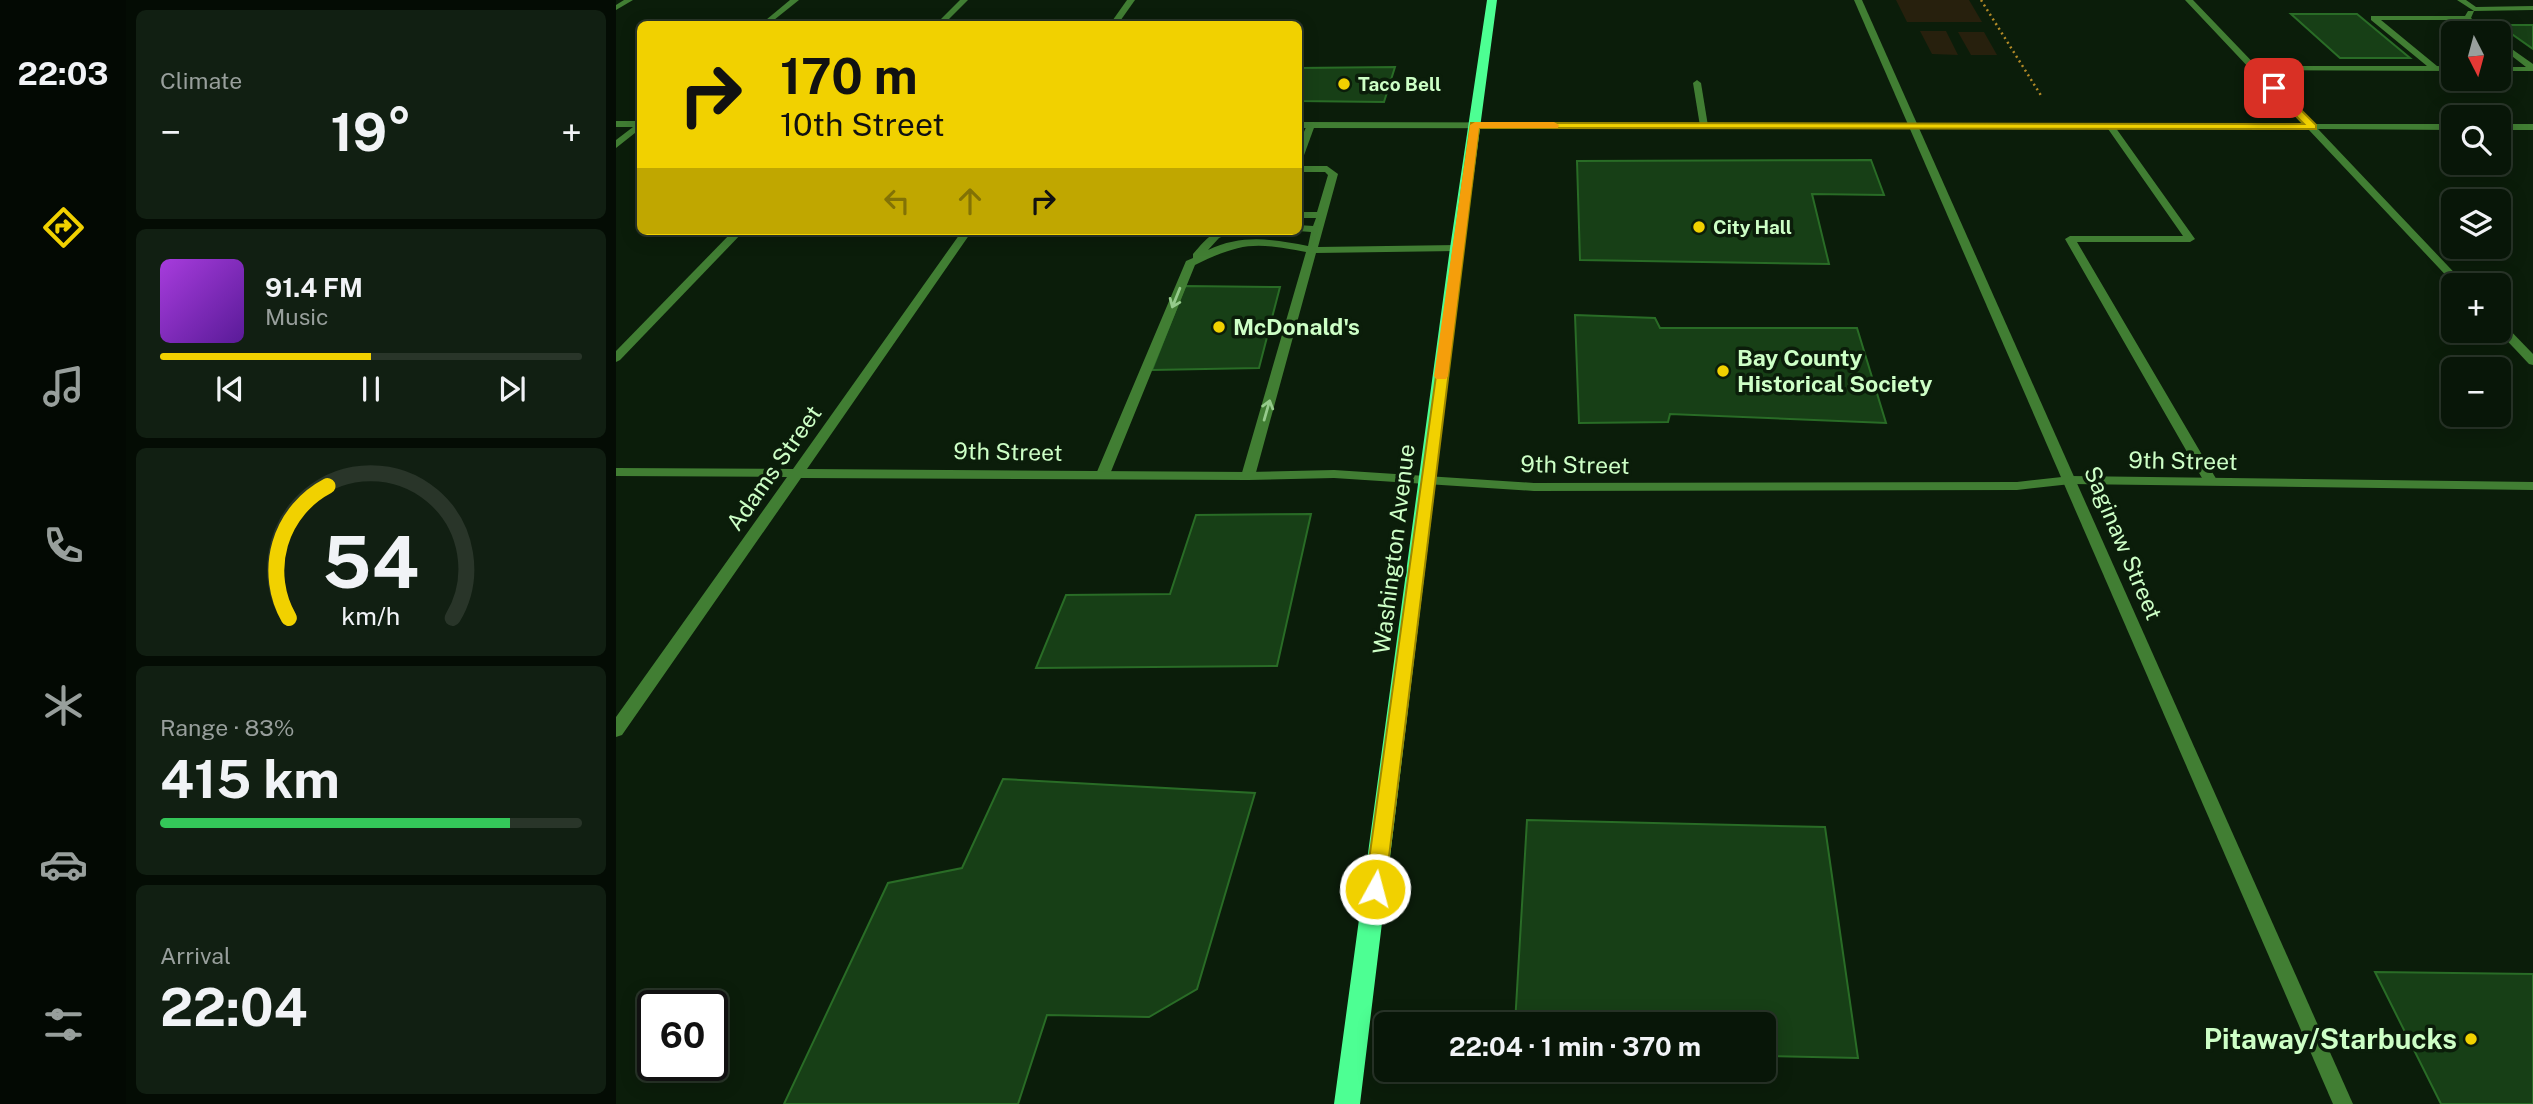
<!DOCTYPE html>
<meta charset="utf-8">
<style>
body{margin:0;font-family:"Public Sans",sans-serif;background:#111f12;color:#f1f3f6;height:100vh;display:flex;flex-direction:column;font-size:26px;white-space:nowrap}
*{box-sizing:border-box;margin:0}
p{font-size:23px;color:#989f9c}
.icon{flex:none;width:38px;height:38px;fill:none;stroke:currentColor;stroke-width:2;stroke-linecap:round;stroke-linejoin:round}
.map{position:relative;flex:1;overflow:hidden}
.details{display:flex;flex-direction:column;gap:10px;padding:10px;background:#040c04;width:490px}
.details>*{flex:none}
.hud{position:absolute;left:21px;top:21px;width:665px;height:214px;border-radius:10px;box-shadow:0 4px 18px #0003,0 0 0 2px #293529;background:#f1d100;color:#111;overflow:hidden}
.needle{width:46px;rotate:174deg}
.fabs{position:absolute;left:1825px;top:21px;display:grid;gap:14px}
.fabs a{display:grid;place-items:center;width:70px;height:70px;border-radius:10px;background:#081608;box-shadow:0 4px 18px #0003,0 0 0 2px #293529;font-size:35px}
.speed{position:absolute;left:21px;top:990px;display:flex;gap:14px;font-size:35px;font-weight:700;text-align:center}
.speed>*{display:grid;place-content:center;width:91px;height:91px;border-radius:50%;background:#081608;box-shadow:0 4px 18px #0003,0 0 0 2px #293529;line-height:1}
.speed .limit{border:4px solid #111;border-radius:10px;background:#fff;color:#111}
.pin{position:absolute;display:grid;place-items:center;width:60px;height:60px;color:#fff;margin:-30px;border-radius:14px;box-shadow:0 4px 10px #0006}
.me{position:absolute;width:77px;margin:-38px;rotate:7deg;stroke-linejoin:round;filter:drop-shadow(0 0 5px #0008)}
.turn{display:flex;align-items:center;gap:24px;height:147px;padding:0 28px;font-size:32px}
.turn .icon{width:91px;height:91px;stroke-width:2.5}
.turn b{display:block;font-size:49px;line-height:60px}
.lanes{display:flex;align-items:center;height:66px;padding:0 28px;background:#0003;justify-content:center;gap:35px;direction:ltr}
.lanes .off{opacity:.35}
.big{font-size:52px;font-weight:700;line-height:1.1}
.details .widget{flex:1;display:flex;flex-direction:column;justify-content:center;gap:10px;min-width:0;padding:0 24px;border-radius:10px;background:#111f12}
.details .dial{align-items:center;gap:0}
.dial svg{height:182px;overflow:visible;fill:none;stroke:#293529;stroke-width:7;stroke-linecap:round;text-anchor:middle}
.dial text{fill:#f1f3f6;stroke:none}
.song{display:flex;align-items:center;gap:21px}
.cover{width:84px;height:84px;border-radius:10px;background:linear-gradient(135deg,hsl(280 70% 55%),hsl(270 70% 35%))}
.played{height:7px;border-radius:4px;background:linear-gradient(90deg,#f1d100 50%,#293529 50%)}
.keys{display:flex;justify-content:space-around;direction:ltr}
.heat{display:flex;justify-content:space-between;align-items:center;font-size:38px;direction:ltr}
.charge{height:10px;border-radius:5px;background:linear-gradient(90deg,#34c759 83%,#293529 0)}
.trip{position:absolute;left:758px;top:1012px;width:402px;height:70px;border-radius:10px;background:#081608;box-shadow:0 4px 18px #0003,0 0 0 2px #293529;font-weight:700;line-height:70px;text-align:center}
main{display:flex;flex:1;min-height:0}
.dock{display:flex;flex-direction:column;width:126px;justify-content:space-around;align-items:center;background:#030903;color:#989f9c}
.dock .icon{width:49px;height:49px}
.dock .active{color:#f1d100}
.dock b{font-size:32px;color:#f1f3f6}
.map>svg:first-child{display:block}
.green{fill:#27200d}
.building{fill:#173f16;stroke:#296c26;stroke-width:2}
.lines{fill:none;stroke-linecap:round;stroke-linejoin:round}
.path{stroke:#b28a27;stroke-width:2.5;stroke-dasharray:2 3.5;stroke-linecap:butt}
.service{fill:#417e33;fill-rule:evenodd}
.minor{fill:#417e33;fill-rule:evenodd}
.tertiary{fill:#417e33;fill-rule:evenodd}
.primary{fill:#4dff93;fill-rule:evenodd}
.oneway{stroke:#95cb8b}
.route{fill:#f1d100;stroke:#9d8800;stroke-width:2}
.slow{fill:#f59e0b}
.poi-dot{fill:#f1d100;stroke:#0b1d0a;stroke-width:2.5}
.labels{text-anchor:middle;stroke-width:7;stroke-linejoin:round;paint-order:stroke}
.far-poi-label{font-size:19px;font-weight:bold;fill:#cdffc6;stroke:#0b1d0a;text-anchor:start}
.poi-label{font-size:23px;font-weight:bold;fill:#cdffc6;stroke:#0b1d0a;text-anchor:start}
.street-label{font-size:23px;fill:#cdffc6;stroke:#0b1d0a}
.near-poi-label{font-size:28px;font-weight:bold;fill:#cdffc6;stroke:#0b1d0a;text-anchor:end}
</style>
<main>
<nav class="dock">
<b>22:03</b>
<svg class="icon active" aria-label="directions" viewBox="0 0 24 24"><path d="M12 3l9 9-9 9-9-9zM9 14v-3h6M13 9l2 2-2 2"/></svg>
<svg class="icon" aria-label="music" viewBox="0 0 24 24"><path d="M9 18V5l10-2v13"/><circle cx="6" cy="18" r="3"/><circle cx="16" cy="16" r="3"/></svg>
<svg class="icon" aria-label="phone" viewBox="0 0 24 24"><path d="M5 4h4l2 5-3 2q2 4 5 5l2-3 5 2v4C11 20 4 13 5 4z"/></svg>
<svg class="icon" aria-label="climate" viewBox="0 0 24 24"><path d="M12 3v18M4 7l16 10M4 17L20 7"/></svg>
<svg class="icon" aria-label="car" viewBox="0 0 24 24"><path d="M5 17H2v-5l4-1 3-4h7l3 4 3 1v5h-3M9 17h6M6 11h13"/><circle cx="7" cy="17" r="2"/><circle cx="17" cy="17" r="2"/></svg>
<svg class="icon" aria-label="filters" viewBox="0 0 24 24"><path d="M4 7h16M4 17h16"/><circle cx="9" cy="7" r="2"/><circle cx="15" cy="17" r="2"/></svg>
</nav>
<section class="details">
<div class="widget"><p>Climate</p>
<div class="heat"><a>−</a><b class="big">19°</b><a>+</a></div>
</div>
<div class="widget">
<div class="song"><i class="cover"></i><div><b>91.4 FM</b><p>Music</p></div></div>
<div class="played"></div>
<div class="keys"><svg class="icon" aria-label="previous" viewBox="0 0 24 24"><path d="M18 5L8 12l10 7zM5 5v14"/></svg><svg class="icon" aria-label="pause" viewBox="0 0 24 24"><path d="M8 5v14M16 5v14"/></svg><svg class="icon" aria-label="next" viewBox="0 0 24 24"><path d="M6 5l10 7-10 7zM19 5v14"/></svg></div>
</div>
<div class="widget dial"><svg viewBox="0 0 100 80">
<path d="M14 69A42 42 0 1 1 86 69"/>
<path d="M14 69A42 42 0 0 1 31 11" stroke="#f1d100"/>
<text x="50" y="56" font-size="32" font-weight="700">54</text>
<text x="50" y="72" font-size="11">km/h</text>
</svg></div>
<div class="widget"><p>Range · 83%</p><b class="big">415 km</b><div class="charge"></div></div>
<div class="widget"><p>Arrival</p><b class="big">22:04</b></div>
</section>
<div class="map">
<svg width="1917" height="1104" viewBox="0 0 1917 1104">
<rect width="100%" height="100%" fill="#0b1d0a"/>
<g class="green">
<polygon points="1280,0 1353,0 1366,22 1291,22"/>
<polygon points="1304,31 1330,31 1342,55 1316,54"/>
<polygon points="1342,32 1368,32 1381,55 1355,55"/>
</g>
<g class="building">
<polygon points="1675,14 1741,14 1794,58 1724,58"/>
<polygon points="1883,25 1917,25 1917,49"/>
<polygon points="779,67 768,102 682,101 682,68"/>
<polygon points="1255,160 1268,195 1196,194 1213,264 964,260 961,161"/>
<polygon points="569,286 664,287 643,368 536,370"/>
<polygon points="959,315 1039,318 1044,328 1241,328 1270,423 1054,414 1052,422 963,423"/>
<polygon points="695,514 661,666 420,668 450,595 554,594 580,515"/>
<polygon points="387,779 639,793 581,989 533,1017 431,1015 402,1104 168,1104 272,883 346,868"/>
<polygon points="911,820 1209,827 1242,1058 1148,1056 1148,1024 899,1024"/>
<polygon points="1759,972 1917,974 1917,1104 1825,1104"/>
</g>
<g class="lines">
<polyline class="path" points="1365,0 1426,97"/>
<g class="service">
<polygon points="8,0 17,0 0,10 0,5"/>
<polygon points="344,0 352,0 328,24 320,24"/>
<polygon points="1841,0 1850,0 1860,7 1917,6 1917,10 1858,11"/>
<polygon points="1852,11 1858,11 1855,18 1875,33 1866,33 1849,20 1765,20 1821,66 1838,67 1838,71 1639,70 1635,68 1639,66 1811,66 1755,20 1755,16 1849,16"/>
<polygon points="1883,40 1917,64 1917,71 1883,71 1883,67 1910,67 1883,46"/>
<polygon points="1081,80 1085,83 1092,126 1088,129 1084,126 1077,83"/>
<polygon points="692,123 699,125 687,158 682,161 682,145"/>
<polygon points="1491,124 1497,124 1579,239 1574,242 1461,242 1602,482 1600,485 1590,485 1449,239 1454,236 1567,236 1490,126"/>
<path d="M682,166H711L722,174L702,247L841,245L846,248L841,251L700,253L639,476L632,480L625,476L690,252C639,242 626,242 579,265L494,474L487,478L482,477L480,474L570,261L577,258V254C592,237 595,231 618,231L603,238L592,250C626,234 656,239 692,246L695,232L682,231V225L697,226L700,218H682V212H701L712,175L709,172H682Z"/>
<polygon points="117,231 128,231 4,360 0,362 0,351"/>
</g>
<g class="minor">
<polygon points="174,0 183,0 153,24 145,24"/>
<polygon points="511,0 519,0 502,24 494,24"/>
<polygon points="1569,0 1577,0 1696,124 1838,124 1838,130 1702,129 1850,285 1839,285 1692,129 682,128 682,122 1686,124"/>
<polygon points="0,121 24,121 24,129 0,148 0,140 17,127 0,127"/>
<rect x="1883" y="124" width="34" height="6"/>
<polygon points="346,231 356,231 191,469 632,472 718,470 918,483 1401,482 1455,476 1917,482 1917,490 1455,484 1401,490 918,491 718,478 632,480 185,478 6,735 0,737 0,717 171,477 0,476 0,468 177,469"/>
<polygon points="1883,322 1887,323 1917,354 1917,365 1913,364 1882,331"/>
</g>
<polygon class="tertiary" points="1238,0 1246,0 1737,1104 1717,1104"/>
<polygon class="primary" points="871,0 881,0 848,248 744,1104 718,1104 834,248"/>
</g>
<defs><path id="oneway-shaft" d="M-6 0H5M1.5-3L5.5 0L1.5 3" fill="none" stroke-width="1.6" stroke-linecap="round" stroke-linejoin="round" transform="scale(1.75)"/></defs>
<g class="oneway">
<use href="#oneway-shaft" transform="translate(560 298) rotate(112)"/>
<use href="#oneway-shaft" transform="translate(651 410) rotate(-74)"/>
</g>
<polygon class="route" points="1654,86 1661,86 1700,125 1700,129 863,128 769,889 766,896 759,898 752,896 749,889 855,123 1688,124 1654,90"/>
<polygon class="slow" points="938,122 943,125 942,128 863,128 832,376 830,379 820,379 818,376 854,125 859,122"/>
<g class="poi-dot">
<circle cx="728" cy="84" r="7"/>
<circle cx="1083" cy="227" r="7"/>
<circle cx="603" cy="327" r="7"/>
<circle cx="1107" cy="371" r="7"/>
<circle cx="1855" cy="1039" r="7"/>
</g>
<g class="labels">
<g class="far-poi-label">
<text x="742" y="91">Taco Bell</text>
<text x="1097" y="234">City Hall</text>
</g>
<g class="poi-label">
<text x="617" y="335">McDonald's</text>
<text x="1121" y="366">Bay County<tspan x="1121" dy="26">Historical Society</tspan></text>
</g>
<g class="street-label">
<text transform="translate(392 452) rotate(1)" y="8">9th Street</text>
<text transform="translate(1567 461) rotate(1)" y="8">9th Street</text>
<text transform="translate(959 465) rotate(1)" y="8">9th Street</text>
<text transform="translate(158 468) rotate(-55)" y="8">Adams Street</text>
<text transform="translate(1507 543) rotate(67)" y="8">Saginaw Street</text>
<text transform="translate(778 549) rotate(-83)" y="8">Washington Avenue</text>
</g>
<g class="near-poi-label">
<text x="1841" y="1049">Pitaway/Starbucks</text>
</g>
</g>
</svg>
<div class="fabs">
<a><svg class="needle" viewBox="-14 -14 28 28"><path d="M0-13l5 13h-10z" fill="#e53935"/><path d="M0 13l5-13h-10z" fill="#989f9c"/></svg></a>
<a><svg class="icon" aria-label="search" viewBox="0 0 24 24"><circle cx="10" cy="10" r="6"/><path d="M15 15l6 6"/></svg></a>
<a><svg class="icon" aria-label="layers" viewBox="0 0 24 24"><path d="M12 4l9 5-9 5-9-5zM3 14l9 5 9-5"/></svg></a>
<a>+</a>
<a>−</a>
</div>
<div class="speed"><div class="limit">60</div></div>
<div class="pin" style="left:1658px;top:88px;background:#d93025"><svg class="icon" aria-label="arrive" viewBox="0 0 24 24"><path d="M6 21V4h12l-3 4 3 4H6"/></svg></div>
<svg class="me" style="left:759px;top:889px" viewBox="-20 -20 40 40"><circle r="17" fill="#f1d100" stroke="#fff" stroke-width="3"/><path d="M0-11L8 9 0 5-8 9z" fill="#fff"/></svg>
<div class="trip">22:04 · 1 min · 370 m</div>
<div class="hud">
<div class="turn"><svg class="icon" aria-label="right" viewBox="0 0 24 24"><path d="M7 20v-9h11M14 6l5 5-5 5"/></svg><div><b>170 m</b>10th Street</div></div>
<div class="lanes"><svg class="icon off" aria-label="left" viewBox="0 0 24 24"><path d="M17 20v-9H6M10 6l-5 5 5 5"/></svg><svg class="icon off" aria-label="ahead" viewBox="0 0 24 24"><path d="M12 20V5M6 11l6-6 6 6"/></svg><svg class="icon" aria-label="right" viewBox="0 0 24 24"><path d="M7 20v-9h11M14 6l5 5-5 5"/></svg></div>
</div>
</div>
</main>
